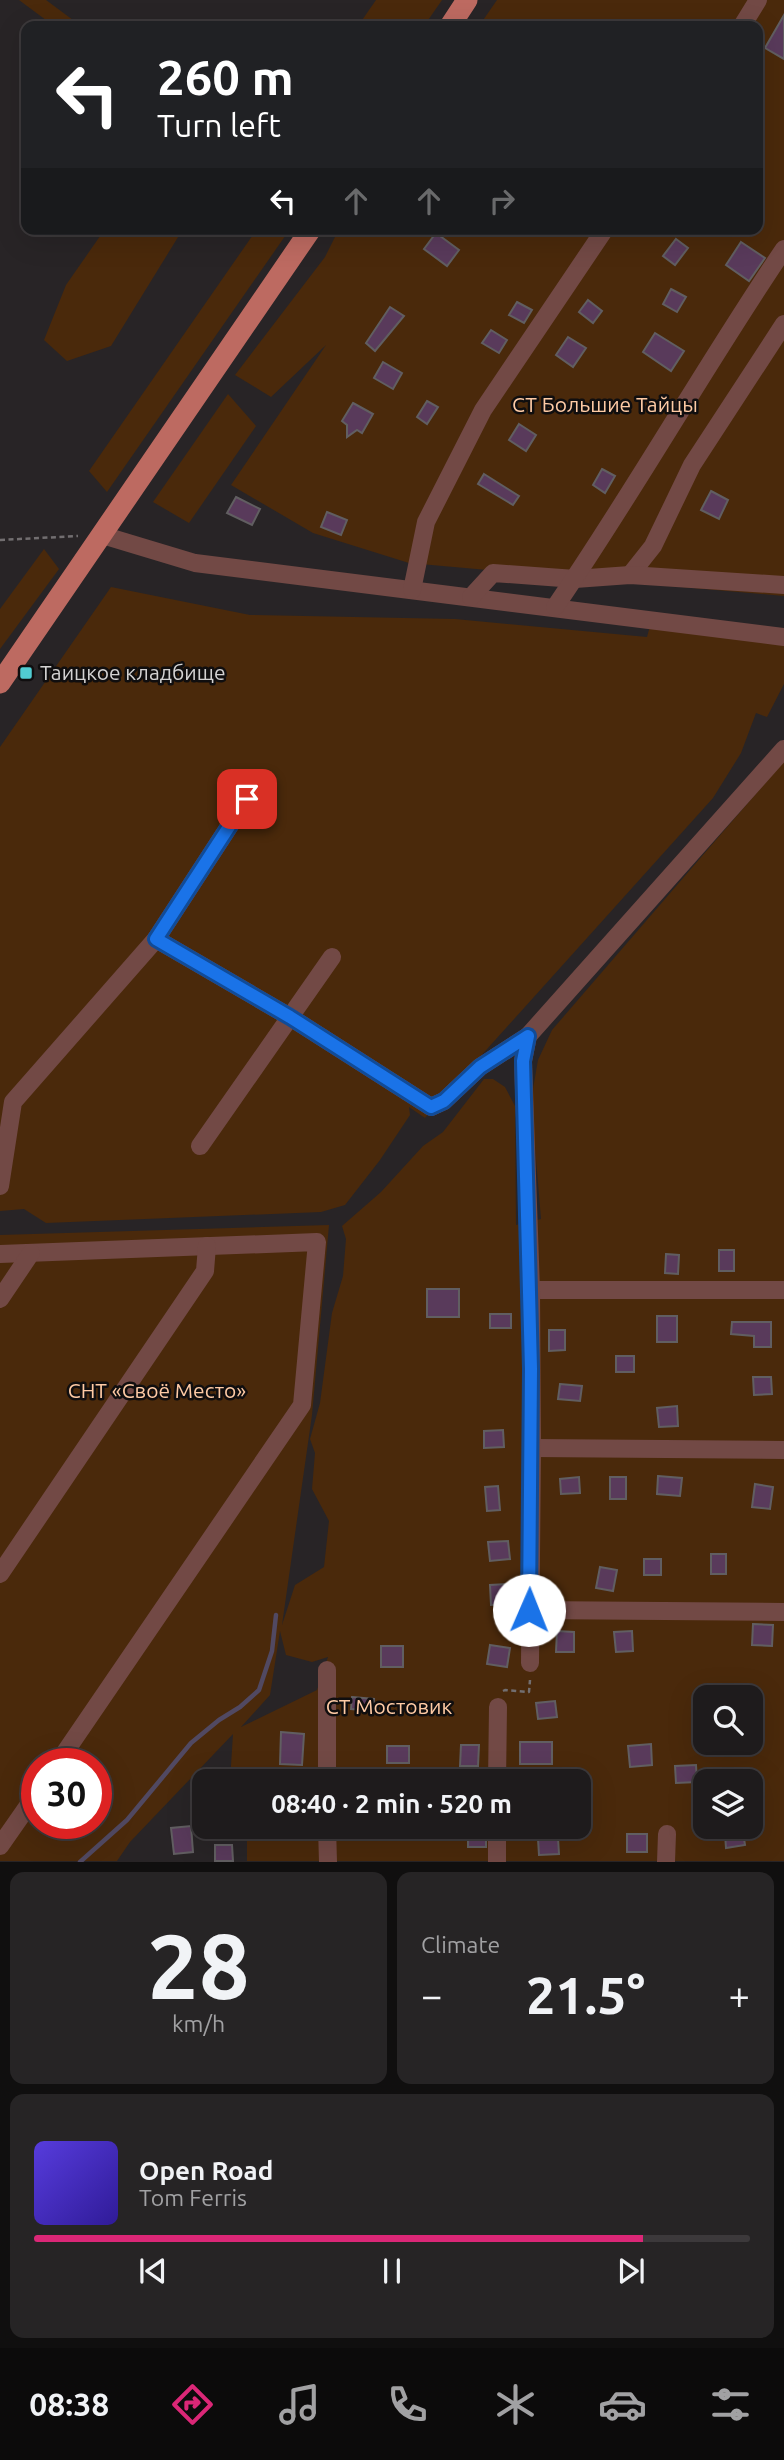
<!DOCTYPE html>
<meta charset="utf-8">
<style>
body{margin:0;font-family:Ubuntu,sans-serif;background:#262425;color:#f1f3f6;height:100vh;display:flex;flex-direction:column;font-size:26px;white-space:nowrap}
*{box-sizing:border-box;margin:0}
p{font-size:23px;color:#a1a1a3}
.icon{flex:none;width:38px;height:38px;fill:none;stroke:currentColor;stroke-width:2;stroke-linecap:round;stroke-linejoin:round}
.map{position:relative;height:1862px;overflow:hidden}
.sheet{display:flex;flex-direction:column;gap:10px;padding:10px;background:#100f0f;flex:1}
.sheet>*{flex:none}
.banner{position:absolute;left:21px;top:21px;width:742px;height:214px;border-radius:14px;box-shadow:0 7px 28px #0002,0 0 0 2px #3c393b;background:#202124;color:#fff;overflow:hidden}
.fabs{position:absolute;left:693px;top:1685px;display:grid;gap:14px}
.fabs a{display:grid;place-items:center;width:70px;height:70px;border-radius:14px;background:#1e1b1c;box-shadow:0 7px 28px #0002,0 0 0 2px #3c393b;font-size:35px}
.speed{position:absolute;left:21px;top:1748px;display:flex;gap:14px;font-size:35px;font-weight:700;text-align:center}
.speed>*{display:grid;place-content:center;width:91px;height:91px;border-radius:50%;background:#1e1b1c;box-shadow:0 7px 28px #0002,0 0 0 2px #3c393b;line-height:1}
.speed .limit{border:10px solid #d22;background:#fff;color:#111}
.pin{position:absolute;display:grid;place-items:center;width:60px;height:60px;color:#fff;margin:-30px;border-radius:14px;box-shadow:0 4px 10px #0006}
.me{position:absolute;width:77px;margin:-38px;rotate:1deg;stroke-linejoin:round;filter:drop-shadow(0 0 5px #0008)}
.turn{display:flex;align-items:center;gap:24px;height:147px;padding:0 21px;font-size:32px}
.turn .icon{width:91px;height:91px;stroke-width:2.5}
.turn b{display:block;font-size:49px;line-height:60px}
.lanes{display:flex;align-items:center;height:66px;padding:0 21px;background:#0003;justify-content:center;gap:35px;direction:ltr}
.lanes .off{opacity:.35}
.big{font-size:52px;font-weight:700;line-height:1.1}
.sheet .tile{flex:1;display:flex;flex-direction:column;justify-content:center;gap:10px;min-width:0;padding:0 24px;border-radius:14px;background:#262425}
.sheet .dial{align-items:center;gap:0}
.dial b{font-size:91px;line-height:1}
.song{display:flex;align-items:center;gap:21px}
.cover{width:84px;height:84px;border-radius:10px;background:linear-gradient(135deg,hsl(250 70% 55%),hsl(250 70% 35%))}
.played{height:7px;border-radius:4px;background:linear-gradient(90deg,#db2777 85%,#3c393b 85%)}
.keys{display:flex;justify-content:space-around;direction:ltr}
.heat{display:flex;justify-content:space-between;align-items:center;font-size:38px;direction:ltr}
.sheet .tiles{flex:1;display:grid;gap:10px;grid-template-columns:1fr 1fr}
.tile:last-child{grid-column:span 2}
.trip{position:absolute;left:192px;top:1769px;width:399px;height:70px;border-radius:14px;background:#1e1b1c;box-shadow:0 7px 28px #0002,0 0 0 2px #3c393b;font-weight:700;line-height:70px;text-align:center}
.tab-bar{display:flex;height:112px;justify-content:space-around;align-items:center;background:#0c0b0b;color:#a1a1a3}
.tab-bar .icon{width:49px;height:49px}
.tab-bar .selected{color:#db2777}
.tab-bar b{font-size:32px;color:#f1f3f6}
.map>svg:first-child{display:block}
.green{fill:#4a290b;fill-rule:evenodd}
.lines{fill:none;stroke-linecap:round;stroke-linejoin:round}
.stream{stroke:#514962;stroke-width:4.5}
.building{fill:#593a5b;stroke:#615e61;stroke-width:2}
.path{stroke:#726e70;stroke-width:2.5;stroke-dasharray:5 3.5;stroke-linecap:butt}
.minor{stroke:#724945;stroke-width:18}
.major{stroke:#bd6a61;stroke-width:21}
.route-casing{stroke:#114b97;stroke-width:18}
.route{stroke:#1a73e8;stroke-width:12}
.poi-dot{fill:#51ccd2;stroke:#100e0f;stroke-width:2.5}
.labels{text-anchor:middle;stroke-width:5;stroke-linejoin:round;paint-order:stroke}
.park-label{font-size:21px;fill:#ffcba5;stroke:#100e0f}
.poi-label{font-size:21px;fill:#d4d2d2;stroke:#100e0f;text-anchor:start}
</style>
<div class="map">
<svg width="784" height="1862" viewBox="0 0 784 1862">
<rect width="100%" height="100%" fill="#282426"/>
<g class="green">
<polygon points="19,0 46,0 81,26 54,26"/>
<polygon points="376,0 442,0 424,26 358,26"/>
<polygon points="497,0 784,0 784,596 409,563 313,533 231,485 326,345 271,397 235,375 325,257 339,229 758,229 758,26 479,26"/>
<polygon points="105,229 183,229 111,346 67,361 44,340 66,285"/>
<polygon points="257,229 290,229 107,492 89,471"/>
<polygon points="228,394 256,426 189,523 153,502"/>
<polygon points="44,549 59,569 0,649 0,609"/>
<polygon points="111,587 250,615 455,619 647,637 650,626 784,639 784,684 767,717 756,713 741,753 713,798 425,1118 409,1107 410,1115 380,1160 345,1205 321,1212 46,1223 24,1209 0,1211 0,747"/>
<path d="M784,761V1861H247V1827H579V1782L230,1781L233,1734L130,1842L117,1861H0V1235L329,1225L312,1415L282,1625L295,1585L324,1567L329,1521L312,1489L315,1453L310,1439L320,1403L332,1313L343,1276L346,1239L342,1226L381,1192L423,1146L443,1132L484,1079H493L505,1087L515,1106L516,1225L541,1219L531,1100L538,1060L552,1030ZM280,1631L286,1655L312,1662L328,1657L317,1690L241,1727L270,1695ZM705,1698H751V1743H705ZM37,1764H96V1824H37ZM705,1782H751V1827H705Z"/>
</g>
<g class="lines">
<polyline class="stream" points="80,1862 127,1820 191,1743 219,1720 240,1707 259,1690 272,1651 276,1615"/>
</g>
<g class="building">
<polygon points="784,15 784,59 765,48"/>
<polygon points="436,233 459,250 447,266 424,249"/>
<polygon points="676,239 688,248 675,265 663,256"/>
<polygon points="741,242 765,258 749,281 726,265"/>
<polygon points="671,289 686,297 677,312 663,304"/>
<polygon points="588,300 602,311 593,323 579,312"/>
<polygon points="517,302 532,310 524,323 509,315"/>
<polygon points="390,307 404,316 375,351 366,343"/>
<polygon points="491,330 507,340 499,353 482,343"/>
<polygon points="655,333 684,351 671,371 643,352"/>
<polygon points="568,337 586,348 573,367 556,355"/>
<polygon points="383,362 402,373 393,389 374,378"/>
<polygon points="427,401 438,407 427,424 417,417"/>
<polygon points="353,403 373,414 362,433 357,430 347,437 347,425 342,421"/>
<polygon points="519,424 536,435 526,451 509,440"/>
<polygon points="602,469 615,476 605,493 593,485"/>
<polygon points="484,474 519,496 513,505 478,484"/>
<polygon points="711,491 728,500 719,519 701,510"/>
<polygon points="236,497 260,509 252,525 227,513"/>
<polygon points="327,512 347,520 341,535 321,527"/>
<rect x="719" y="1250" width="15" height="21"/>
<polygon points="666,1254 679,1255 678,1274 665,1273"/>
<rect x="427" y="1289" width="32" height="28"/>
<rect x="490" y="1314" width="21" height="14"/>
<rect x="657" y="1316" width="20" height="26"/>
<polygon points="732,1322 771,1322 771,1347 754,1347 754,1336 731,1334"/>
<polygon points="549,1330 565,1330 565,1350 549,1351"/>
<rect x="616" y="1356" width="18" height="16"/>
<polygon points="753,1377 771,1377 772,1394 754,1395"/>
<polygon points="560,1384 582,1386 580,1401 558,1399"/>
<polygon points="677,1406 678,1426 659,1427 657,1408"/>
<polygon points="503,1430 504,1447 484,1448 484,1431"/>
<polygon points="658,1476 682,1478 680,1496 657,1494"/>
<polygon points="579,1477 580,1493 561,1494 560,1479"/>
<rect x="610" y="1477" width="16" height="22"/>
<polygon points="755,1484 773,1487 770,1509 752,1507"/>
<polygon points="498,1486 500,1510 487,1511 485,1487"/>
<polygon points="508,1541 510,1559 490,1561 488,1542"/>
<rect x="711" y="1554" width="15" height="20"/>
<rect x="644" y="1559" width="17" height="16"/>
<polygon points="600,1567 617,1570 613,1591 596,1588"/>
<polygon points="507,1584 508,1604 491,1605 490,1585"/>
<polygon points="753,1624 773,1625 772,1646 752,1645"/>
<polygon points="557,1631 574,1632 574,1652 556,1652"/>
<polygon points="632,1631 633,1651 616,1652 614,1632"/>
<polygon points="490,1645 510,1648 507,1667 487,1664"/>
<rect x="381" y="1646" width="22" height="21"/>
<polygon points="352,1697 374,1699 373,1711 351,1709"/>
<polygon points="555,1701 557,1717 538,1719 536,1703"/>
<polygon points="281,1732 304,1734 302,1765 280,1764"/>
<rect x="520" y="1742" width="32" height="22"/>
<polygon points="651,1744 652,1765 630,1767 628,1746"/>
<polygon points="461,1745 479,1745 478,1766 460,1766"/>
<rect x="387" y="1746" width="22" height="17"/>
<polygon points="696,1765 697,1782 676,1783 675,1766"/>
<polygon points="191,1826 193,1852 174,1854 171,1828"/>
<rect x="468" y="1832" width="18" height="15"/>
<polygon points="743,1832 745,1845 726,1848 725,1834"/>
<rect x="627" y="1834" width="20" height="18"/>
<polygon points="558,1838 559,1854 539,1855 538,1839"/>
<polygon points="215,1845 232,1845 233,1861 215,1861"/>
</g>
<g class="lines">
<g class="path">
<polyline points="0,540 78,536"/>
<polyline points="503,1691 505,1690 529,1692 530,1680"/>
</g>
<g class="minor">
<polyline points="742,26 758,0"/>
<polyline points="102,535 195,563 784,637"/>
<polyline points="630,575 653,546 692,465 784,324"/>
<polyline points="412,590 426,522 483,410 605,229"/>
<polyline points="471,597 493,573 575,579 630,575 784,585"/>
<path d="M555,607C635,490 705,366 784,249"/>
<polyline points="156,939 247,799"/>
<polyline points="200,1146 332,957"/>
<polyline points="0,1186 13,1102 156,939 290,1017 431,1107 444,1101 480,1067 528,1036"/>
<polyline points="0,1254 317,1242 302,1405 57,1764"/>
<polyline points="531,1290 784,1290"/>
<polyline points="0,1299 31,1253"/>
<polyline points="532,1448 784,1450"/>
<polyline points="0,1574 205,1271 207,1246"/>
<polyline points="529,1610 784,1612"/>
<polyline points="530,1663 532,1448 531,1290 523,1061 528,1036 784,749"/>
<polyline points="327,1670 327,1782"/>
<polyline points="497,1782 498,1707"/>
<polyline points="327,1827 328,1862"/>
<polyline points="0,1846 37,1793"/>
<polyline points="497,1862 497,1827"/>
<polyline points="666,1862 667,1834"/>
</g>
<g class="major">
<polyline points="450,26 467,0"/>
<polyline points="0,683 311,229"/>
</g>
</g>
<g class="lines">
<defs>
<polyline id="route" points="247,799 156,939 290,1017 431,1107 444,1101 480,1067 528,1036 523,1061 531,1369 529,1610"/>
</defs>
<use href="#route" class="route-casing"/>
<use href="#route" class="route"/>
</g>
<rect class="poi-dot" x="19" y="666" width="14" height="14" rx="3.5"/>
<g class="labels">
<g class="park-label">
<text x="605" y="412">СТ Большие Тайцы</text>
<text x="157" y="1398">СНТ «Своё Место»</text>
<text x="389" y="1714">СТ Мостовик</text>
</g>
<g class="poi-label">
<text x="40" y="680">Таицкое кладбище</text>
</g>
</g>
</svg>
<div class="fabs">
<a><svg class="icon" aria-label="search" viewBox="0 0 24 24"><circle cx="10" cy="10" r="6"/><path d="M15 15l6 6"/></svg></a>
<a><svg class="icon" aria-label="layers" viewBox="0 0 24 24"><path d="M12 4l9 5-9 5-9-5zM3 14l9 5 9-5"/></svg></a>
</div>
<div class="speed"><div class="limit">30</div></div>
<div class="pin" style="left:247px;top:799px;background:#d93025"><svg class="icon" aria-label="arrive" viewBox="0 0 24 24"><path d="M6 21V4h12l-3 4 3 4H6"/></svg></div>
<svg class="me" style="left:529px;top:1610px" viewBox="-20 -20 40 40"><circle r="19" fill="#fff"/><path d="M0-13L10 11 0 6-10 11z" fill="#1a73e8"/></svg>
<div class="trip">08:40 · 2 min · 520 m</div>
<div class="banner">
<div class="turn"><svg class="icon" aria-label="left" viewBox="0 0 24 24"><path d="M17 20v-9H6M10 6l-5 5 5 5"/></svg><div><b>260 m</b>Turn left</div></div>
<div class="lanes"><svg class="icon" aria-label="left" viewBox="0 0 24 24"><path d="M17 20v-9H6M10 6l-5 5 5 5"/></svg><svg class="icon off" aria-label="ahead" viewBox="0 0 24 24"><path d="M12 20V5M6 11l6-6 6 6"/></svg><svg class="icon off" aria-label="ahead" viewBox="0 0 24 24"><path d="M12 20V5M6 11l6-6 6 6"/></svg><svg class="icon off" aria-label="right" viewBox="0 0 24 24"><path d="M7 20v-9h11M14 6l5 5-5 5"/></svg></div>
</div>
</div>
<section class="sheet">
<div class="tiles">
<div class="tile dial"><b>28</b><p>km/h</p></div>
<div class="tile"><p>Climate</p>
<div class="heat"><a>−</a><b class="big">21.5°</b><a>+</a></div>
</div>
<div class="tile">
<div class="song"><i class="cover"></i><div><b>Open Road</b><p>Tom Ferris</p></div></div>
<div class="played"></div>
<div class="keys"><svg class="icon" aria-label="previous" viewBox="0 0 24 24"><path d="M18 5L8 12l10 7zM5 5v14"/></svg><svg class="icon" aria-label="pause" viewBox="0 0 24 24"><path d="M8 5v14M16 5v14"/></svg><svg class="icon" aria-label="next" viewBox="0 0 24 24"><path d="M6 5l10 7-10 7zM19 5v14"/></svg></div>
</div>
</div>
</section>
<nav class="tab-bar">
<b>08:38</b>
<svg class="icon selected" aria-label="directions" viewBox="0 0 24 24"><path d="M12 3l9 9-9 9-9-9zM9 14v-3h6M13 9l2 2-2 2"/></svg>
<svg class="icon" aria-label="music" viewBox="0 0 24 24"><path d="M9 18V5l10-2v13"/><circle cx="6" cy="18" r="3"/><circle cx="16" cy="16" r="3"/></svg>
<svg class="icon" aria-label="phone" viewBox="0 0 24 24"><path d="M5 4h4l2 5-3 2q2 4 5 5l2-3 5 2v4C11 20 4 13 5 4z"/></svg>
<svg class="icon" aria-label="climate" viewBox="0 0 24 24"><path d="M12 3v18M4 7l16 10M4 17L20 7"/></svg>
<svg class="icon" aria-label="car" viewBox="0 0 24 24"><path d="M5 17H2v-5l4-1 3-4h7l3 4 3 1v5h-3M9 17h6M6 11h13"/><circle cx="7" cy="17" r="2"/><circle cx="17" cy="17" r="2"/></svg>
<svg class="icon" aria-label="filters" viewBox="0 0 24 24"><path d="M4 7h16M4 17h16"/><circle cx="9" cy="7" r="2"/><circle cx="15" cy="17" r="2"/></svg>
</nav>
